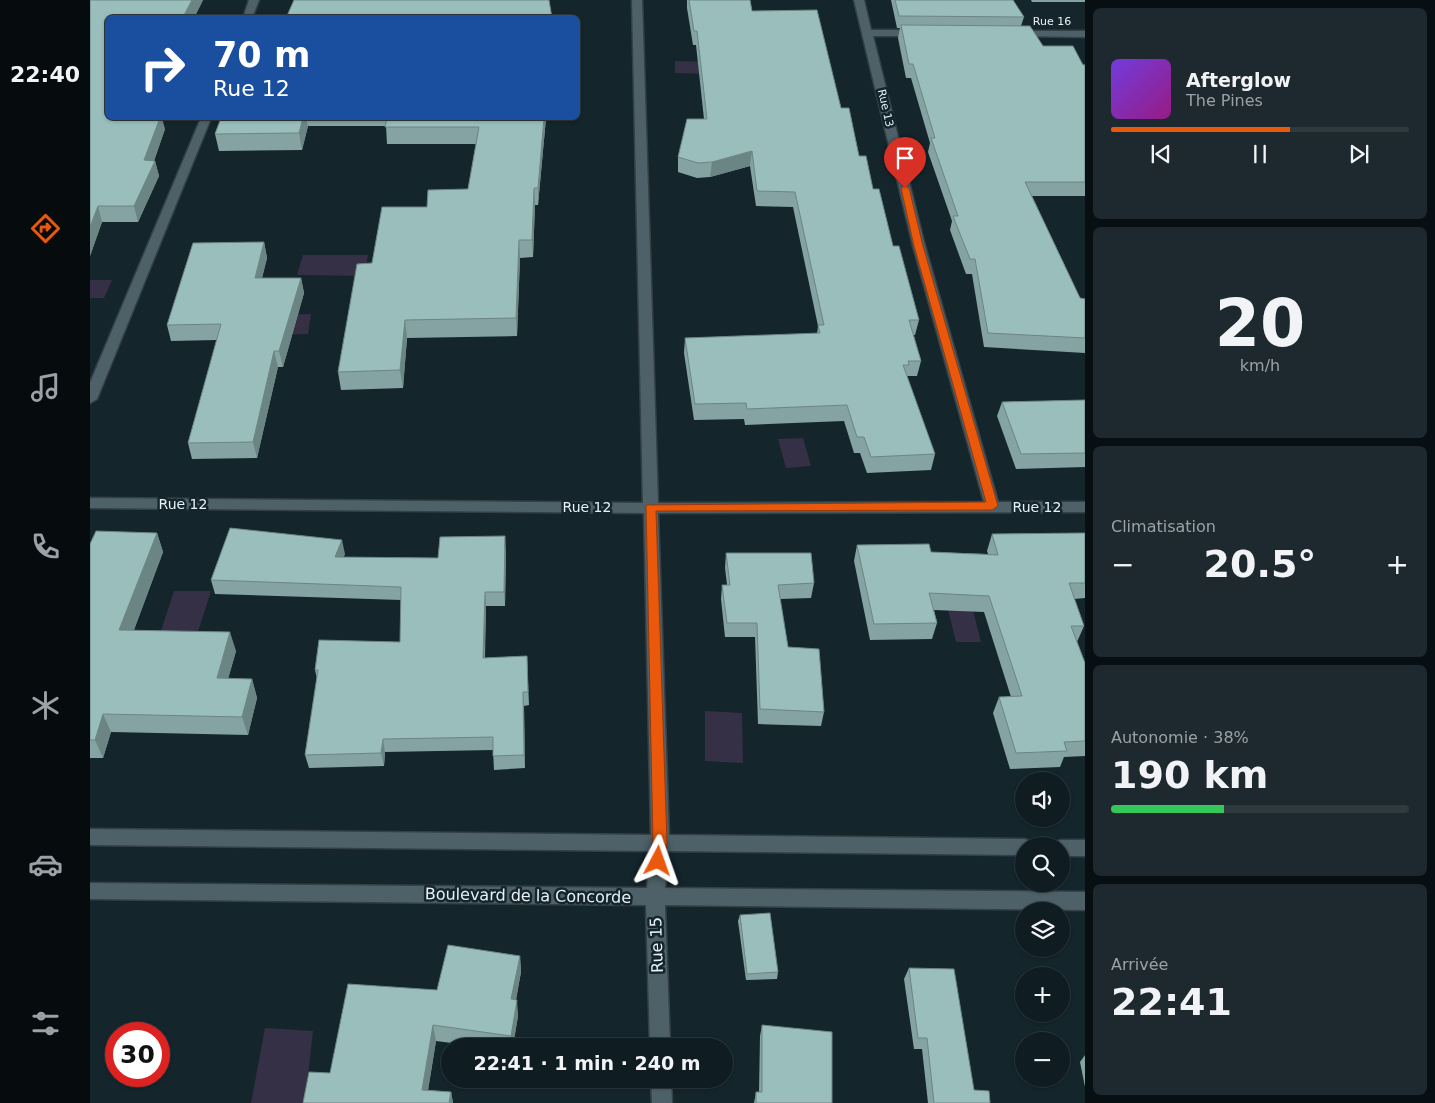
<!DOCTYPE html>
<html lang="fr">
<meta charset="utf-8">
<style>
body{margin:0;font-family:"DejaVu Sans",sans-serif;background:#1d292e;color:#f1f3f6;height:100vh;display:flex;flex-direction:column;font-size:19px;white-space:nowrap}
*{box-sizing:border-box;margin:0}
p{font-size:16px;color:#9ba1a5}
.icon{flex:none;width:28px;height:28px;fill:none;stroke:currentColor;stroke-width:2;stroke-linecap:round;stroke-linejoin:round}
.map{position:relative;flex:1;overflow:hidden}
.details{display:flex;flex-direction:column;gap:8px;padding:8px;background:#080f12;width:350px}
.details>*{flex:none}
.hud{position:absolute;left:15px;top:15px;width:475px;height:105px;border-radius:8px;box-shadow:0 1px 4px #0004,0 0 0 1px #2f3a3f;background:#1a4fa0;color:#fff;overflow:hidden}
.tools{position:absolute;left:925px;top:772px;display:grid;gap:10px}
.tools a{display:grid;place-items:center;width:55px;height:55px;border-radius:50%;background:#0f1c21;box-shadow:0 1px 4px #0004,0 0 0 1px #2f3a3f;font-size:25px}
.speed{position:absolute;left:15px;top:1022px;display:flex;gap:10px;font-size:25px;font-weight:700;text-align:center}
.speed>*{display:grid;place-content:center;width:65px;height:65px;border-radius:50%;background:#0f1c21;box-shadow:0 1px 4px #0004,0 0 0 1px #2f3a3f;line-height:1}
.speed .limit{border:8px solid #d22;background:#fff;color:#111}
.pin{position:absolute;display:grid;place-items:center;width:42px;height:42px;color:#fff;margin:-51px -21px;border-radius:50% 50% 50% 0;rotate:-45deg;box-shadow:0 0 5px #0007}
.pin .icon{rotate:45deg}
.me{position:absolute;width:55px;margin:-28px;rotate:4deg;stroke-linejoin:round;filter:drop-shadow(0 0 4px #0008)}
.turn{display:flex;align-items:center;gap:18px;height:105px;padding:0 25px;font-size:22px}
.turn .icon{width:65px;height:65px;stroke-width:2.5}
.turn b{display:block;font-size:35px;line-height:42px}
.big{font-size:38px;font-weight:800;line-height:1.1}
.details .widget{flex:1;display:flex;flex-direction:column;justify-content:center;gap:8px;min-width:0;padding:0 18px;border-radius:8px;background:#1d292e}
.details .dial{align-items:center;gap:0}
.dial b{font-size:65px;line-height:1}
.song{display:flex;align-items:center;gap:15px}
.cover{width:60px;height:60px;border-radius:8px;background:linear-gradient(135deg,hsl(260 70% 55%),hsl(310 70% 35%))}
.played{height:5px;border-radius:2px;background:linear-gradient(90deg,#ea580c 60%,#2f3a3f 60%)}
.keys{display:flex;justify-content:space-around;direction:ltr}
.heat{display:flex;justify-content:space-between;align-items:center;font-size:28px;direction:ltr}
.charge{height:8px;border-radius:4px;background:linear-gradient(90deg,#34c759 38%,#2f3a3f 0)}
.trip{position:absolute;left:351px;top:1038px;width:292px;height:50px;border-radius:25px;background:#0f1c21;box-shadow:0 1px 4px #0004,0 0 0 1px #2f3a3f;font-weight:800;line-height:50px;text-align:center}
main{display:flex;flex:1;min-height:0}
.tab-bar{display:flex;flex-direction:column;width:90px;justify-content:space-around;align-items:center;background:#060b0d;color:#9ba1a5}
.tab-bar .icon{width:35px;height:35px}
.tab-bar .selected{color:#ea580c}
.tab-bar b{font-size:22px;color:#f1f3f6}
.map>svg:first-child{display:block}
.water{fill:#363047}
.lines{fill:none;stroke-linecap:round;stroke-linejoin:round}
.street-casing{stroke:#344046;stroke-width:3}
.street{fill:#4e6169;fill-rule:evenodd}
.wall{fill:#84a3a2}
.shaded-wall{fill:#6b8584}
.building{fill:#99bebc;stroke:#6b8584}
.route{fill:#ea580c;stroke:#983908}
.labels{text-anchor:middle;stroke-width:5;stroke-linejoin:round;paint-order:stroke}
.far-street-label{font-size:11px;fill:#e7f1f6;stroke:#14252c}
.street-label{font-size:14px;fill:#e7f1f6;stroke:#14252c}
.near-street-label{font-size:16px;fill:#e7f1f6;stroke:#14252c}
</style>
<main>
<nav class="tab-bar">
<b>22:40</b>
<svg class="icon selected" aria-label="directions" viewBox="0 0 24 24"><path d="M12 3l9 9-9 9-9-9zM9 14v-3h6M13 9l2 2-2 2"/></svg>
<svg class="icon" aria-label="music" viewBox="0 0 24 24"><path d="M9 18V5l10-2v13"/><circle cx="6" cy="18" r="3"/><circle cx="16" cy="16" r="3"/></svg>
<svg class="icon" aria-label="phone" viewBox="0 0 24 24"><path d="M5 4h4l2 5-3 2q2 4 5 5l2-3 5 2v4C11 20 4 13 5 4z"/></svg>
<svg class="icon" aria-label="climate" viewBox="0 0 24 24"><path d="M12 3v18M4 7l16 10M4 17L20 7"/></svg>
<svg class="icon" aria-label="car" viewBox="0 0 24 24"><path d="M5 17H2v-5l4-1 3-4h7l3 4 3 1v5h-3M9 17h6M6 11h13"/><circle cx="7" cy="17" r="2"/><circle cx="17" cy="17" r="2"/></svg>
<svg class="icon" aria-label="filters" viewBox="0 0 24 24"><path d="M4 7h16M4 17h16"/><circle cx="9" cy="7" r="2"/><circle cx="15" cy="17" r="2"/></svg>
</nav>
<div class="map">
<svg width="995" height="1103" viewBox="0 0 995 1103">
<rect width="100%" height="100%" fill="#14252c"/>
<g class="water">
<polygon points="585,61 627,62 617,74 585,73"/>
<polygon points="213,255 278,255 274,276 207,275"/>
<polygon points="0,280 22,280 14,298 0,298"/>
<polygon points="221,314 218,334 180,335 185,315"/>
<polygon points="713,438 721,466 696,468 688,439"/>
<polygon points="84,591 121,591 108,632 71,631"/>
<polygon points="857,606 882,606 891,642 866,642"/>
<polygon points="615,711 652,713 653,763 615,761"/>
<polygon points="175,1028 223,1031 215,1103 161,1103"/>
</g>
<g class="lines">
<defs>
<g id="street">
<polygon points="159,0 169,0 162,18 153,18"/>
<polygon points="542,0 552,0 568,503 894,502 823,246 764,0 774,0 781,30 830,30 835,33 830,36 783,36 835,246 908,502 995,502 995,512 568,513 579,835 934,839 940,841 943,846 934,846 934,855 578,851 575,888 995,892 995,910 575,905 580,1046 560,1046 556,905 0,899 0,883 557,888 560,851 0,845 0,829 561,835 554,513 0,508 0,498 553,503"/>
<polygon points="925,31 995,31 995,37 922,36 922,32"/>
<polygon points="111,118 121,118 7,399 0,403 0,383"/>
<polygon points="971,840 995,840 995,856 971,856 971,846 963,846 965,842"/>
<polygon points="561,1079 581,1079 582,1103 562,1103"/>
</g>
</defs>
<use href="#street" class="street-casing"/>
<use href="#street" class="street"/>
</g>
<g class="wall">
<polygon points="0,0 113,0 104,18 18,18 18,118 75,129 64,161 65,161 69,176 48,222 12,222 0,256"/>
<polygon points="597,0 660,0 662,11 751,108 769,156 783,189 829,320 825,335 823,335 831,361 827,376 817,376 845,454 841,470 777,473 770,453 764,453 754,421 655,425 654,419 604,420 594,353 595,338 727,334 728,326 703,207 666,206 660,166 620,177 607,178 588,172 588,157 614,119 606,45 603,45 597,8"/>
<polygon points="801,0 923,0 934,17 931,26 953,46 995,65 995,196 942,196 990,298 995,299 995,353 894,347 882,274 876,274 860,230 862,221 838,152 840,143 821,78 816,78 808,38 810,28 807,28"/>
<polygon points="941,0 995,0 995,2 942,2"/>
<polygon points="131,118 456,118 448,205 445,205 443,257 430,258 427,336 317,338 313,388 251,390 248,372 282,263 337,207 378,189 386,144 297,144 296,126 218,126 212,150 129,151 125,134"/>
<polygon points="174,242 177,258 172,278 211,278 214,293 193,367 188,367 167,458 102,459 98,443 127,340 81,341 77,325"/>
<polygon points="995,400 995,467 926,469 907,416 912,402"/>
<polygon points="67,533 73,552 44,630 146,651 138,679 162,679 167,698 158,735 21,732 13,758 0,758 0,544"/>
<polygon points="995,533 995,598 984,599 994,626 987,642 995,663 995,756 974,757 970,767 920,769 903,713 909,697 921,697 894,612 844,610 847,623 842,639 780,640 764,561 767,545 841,552 898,554 897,551 902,534"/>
<polygon points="416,550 415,606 396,606 395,658 437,656 439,705 434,706 435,768 404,770 403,750 295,752 294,766 219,768 215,755 227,679 225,670 310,642 311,600 125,594 121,580 255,554 253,557 348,558"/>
<polygon points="636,553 724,583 721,598 690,599 698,647 734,712 731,726 668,724 665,637 635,637 631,599 632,585 637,585 635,568"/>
<polygon points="650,915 688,972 687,979 656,980 648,921"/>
<polygon points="430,956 431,972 426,1000 428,1016 423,1046 385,1046 346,1041 338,1090 361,1092 363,1103 213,1103 240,1073 347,990"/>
<polygon points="819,968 884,1090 900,1103 838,1103 832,1049 824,1049 814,979"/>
<polygon points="672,1025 742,1103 664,1103 666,1092 669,1092 670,1036"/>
<polygon points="995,1055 995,1087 990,1062"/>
</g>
<g class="shaded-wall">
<polygon points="102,0 113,0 104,18 93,18"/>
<polygon points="70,118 72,118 75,129 60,172 65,161 69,176 48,222 44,206 54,160"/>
<polygon points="213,118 216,118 218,126 212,150 209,133"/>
<polygon points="454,118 456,118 448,205 448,188"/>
<polygon points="662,151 660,166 620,177 622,162"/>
<polygon points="444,188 445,205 443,257 442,240"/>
<polygon points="8,206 12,222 0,256 0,227"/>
<polygon points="429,240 430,258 427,336 426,318"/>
<polygon points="174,242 177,258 168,294 165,278"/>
<polygon points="211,278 214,293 193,367 189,351"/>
<polygon points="315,320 317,338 313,388 310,370"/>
<polygon points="184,351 188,367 167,458 163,442"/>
<polygon points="67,533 73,552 37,648 29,630"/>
<polygon points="415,536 416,550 415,606 414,592"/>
<polygon points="252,540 255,554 248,571 245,557"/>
<polygon points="395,592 396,606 394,671 393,658"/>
<polygon points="140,632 146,651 133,697 127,678"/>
<polygon points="162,679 167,698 158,735 152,717"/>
<polygon points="433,692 434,706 435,768 434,755"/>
<polygon points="13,714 21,732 13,758 5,740"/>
<polygon points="293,739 295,752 294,766 291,753"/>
<polygon points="430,956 431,972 423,1015 421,999"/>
<polygon points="427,1000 428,1016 423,1046 422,1046 421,1036"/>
<polygon points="343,1025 346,1041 336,1103 332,1090"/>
<polygon points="361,1092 363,1103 359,1103"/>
</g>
<g class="building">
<polygon points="0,0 102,0 93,17 96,17 96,18 18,18 18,118 70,118 54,160 65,161 44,206 8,206 0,227"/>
<polygon points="204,0 459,0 462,18 196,18"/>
<polygon points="599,0 660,0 662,11 727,10 751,108 759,108 769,156 776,156 783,189 789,189 803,246 809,246 829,320 819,320 831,361 818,361 819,365 813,365 845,454 781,457 774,437 767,437 757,405 657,409 656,403 605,404 595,338 730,333 728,325 734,325 705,192 667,191 662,151 622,162 608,163 588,157 597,119 617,119 607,31 604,31"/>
<polygon points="805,0 923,0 934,17 809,16"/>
<polygon points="811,25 940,26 953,46 983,46 993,65 995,65 995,182 935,182 990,298 995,299 995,338 898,333 885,259 880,259 863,216 868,216 841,138 845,138 823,64 819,64"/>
<polygon points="131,118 213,118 209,133 125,134"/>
<polygon points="297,118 454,118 448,188 444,188 442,240 429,240 426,318 315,320 310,370 248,372 267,264 282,263 292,207 337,207 338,190 378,189 389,127 295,127"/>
<polygon points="174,242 165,278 211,278 189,351 184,351 163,442 98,443 131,324 77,325 103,243"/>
<polygon points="995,400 995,453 931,454 912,402"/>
<polygon points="140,528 252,540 245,557 348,558 350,537 415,536 414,592 395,592 393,658 437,656 438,692 433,692 434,755 403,756 403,737 293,739 291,753 215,755 228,670 225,670 229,640 310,642 311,587 121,580"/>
<polygon points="6,531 67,533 29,630 140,632 127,678 162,679 152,717 13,714 5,740 0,740 0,544"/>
<polygon points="995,533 995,583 979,583 994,626 981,626 995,663 995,741 974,742 977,751 926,753 909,697 932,696 899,596 839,593 847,623 784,624 767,545 839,544 841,552 908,555 902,534"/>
<polygon points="636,553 721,553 724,583 688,585 698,647 729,649 734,712 670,709 667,623 637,623 632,585 640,585"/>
<polygon points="680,913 688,972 657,974 650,915"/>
<polygon points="358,945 430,956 421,999 427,1000 421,1036 343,1025 332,1090 361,1092 359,1103 213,1103 219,1072 240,1073 258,984 347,990"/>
<polygon points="819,968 864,969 884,1090 899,1091 900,1103 844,1103 837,1038 828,1038"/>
<polygon points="672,1025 742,1032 742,1103 666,1103 666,1092 672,1092"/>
</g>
<polygon class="route" points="815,185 819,188 833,246 908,506 902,510 566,511 577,843 573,865 568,867 563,865 561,861 563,843 556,505 896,502 824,246 811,188"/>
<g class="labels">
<g class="far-street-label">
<text x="962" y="25">Rue 16</text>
<text transform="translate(796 108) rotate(77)" y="4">Rue 13</text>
</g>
<g class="street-label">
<text x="93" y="509">Rue 12</text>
<text x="497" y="512">Rue 12</text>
<text x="947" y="512">Rue 12</text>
</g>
<g class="near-street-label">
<text transform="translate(438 895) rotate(1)" y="6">Boulevard de la Concorde</text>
<text transform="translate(566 945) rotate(-92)" y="6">Rue 15</text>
</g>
</g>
</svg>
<div class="tools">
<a><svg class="icon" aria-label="sound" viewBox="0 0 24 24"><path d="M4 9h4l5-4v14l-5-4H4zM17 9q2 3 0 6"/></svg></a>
<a><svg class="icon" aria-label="search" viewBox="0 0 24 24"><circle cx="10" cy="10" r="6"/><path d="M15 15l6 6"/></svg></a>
<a><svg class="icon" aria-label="layers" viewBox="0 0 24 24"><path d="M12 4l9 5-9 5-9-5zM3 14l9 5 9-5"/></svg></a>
<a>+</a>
<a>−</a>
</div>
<div class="speed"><div class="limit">30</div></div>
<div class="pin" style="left:815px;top:188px;background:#d93025"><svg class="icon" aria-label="arrive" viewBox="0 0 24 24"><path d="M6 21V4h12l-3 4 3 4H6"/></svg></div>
<svg class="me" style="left:568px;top:861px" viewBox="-20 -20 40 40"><path d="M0-17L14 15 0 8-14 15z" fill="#ea580c" stroke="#fff" stroke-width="4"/></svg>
<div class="trip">22:41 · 1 min · 240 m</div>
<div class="hud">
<div class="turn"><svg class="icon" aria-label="right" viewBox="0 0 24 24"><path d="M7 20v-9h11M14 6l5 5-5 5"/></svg><div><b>70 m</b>Rue 12</div></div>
</div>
</div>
<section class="details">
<div class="widget">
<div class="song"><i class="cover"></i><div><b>Afterglow</b><p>The Pines</p></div></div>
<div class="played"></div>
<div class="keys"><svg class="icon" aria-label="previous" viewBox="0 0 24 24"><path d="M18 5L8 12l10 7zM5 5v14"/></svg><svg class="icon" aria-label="pause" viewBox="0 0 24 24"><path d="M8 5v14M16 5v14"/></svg><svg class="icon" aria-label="next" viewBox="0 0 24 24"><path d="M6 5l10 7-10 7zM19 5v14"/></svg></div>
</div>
<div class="widget dial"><b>20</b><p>km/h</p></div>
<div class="widget"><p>Climatisation</p>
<div class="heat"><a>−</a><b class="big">20.5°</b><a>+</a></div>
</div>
<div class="widget"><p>Autonomie · 38%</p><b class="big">190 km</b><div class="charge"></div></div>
<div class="widget"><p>Arrivée</p><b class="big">22:41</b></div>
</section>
</main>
